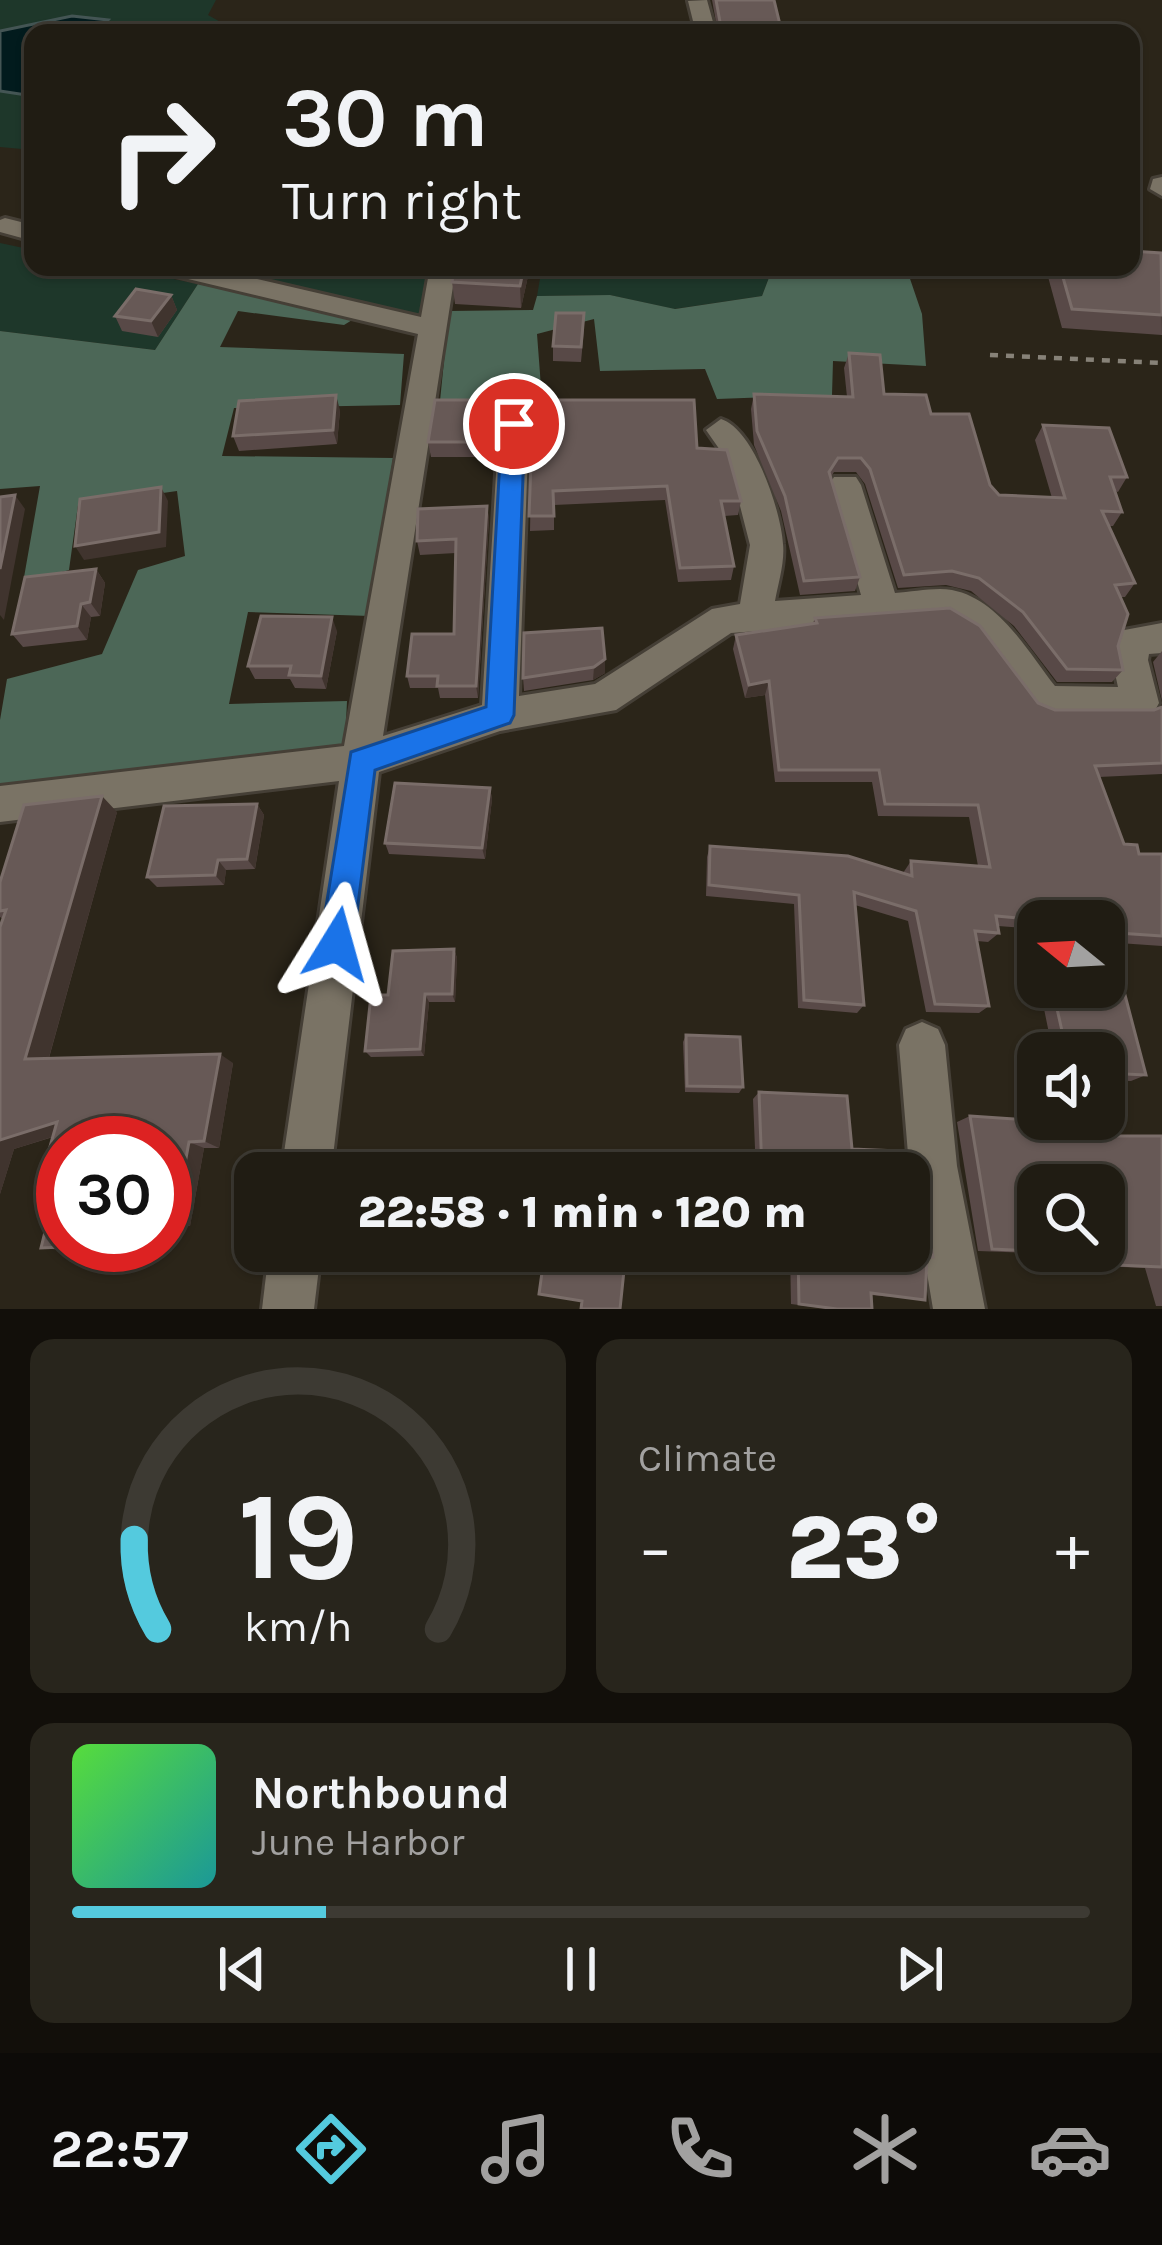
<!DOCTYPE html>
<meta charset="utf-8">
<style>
body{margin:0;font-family:Karla,sans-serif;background:#28251c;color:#f1f3f6;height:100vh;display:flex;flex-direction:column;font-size:45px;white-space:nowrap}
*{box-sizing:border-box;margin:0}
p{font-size:39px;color:#a2a1a0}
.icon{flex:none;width:66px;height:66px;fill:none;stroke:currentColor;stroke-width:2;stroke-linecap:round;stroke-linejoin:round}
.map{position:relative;height:1309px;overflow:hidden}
.drawer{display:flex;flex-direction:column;gap:30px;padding:30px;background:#120f0a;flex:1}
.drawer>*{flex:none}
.banner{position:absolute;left:24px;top:24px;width:1116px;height:252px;border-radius:24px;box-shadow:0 3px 9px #0004,0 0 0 3px #3d3a33;background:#201c13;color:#f1f3f6;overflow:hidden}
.needle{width:78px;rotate:288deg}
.controls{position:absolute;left:1017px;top:900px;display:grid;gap:24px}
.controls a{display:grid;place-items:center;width:108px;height:108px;border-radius:24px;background:#201c13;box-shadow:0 3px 9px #0004,0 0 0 3px #3d3a33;font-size:60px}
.speed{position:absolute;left:36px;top:1116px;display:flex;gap:24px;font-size:60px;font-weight:700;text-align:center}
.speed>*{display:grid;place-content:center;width:156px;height:156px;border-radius:50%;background:#201c13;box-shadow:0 3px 9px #0004,0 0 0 3px #3d3a33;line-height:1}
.speed .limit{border:18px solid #d22;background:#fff;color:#111}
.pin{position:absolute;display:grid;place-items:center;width:102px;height:102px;color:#fff;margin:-51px;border:6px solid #fff;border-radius:50%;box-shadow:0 3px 12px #0007}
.me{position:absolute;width:132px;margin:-66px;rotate:8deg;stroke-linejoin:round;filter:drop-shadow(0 0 9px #0008)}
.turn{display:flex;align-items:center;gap:42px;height:252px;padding:0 60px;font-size:54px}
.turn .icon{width:156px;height:156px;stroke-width:2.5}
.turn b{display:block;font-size:84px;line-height:102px}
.big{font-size:90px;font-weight:800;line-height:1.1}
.drawer .widget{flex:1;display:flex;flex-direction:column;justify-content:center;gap:18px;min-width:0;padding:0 42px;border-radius:24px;background:#28251c}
.drawer .dial{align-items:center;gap:0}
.dial svg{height:312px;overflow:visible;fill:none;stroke:#3d3a33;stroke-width:7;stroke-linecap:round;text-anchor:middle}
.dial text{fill:#f1f3f6;stroke:none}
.song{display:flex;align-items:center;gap:36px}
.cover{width:144px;height:144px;border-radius:18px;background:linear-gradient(135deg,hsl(110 70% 55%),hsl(180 70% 35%))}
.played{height:12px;border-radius:6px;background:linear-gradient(90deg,#54cade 25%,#3d3a33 25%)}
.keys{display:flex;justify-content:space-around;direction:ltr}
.heat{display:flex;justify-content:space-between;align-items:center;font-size:66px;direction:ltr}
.drawer .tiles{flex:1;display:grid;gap:30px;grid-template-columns:1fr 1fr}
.widget:last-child{grid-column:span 2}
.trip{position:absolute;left:234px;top:1152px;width:696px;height:120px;border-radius:24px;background:#201c13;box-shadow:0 3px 9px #0004,0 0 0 3px #3d3a33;font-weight:800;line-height:120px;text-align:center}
.tab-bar{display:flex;height:192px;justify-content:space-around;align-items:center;background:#0d0b08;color:#a2a1a0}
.tab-bar .icon{width:84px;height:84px}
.tab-bar .selected{color:#54cade}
.tab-bar b{font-size:54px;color:#f1f3f6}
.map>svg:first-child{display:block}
.green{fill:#1e372a}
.forest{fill:#4c6757}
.water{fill:#021b1d;stroke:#445554;stroke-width:3}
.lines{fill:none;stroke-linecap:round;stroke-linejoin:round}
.street-casing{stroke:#453f36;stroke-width:6}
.path{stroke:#878278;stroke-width:4.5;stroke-dasharray:8 8;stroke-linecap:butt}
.street{fill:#7a7365;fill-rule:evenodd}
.wall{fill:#584947}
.shaded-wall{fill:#40342e}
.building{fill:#675956;stroke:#7a6d69;stroke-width:3}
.route{fill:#1a73e8;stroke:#114b97;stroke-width:3}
</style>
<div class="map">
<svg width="1162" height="1309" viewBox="0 0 1162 1309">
<rect width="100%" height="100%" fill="#2b2519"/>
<g class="green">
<polygon points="0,0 216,0 208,15 240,33 33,33 33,150 0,147"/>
<polygon points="0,243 33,250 33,267 114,267 198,284 155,350 0,331"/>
<polygon points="206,267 428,267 419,319"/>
<polygon points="542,267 773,267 762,296 674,309 610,295 537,296"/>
</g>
<g class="forest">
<polygon points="773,267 906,267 922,314 926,366 833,361 832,395 717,399 705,369 600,371 594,319 537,334 542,400 440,401 449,311 533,310 537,296 610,295 675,309 762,296"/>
<polygon points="198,284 357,317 344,325 238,311 220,347 404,354 400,405 234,408 222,456 393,458 370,616 248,612 229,704 347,701 345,745 0,787 0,720 7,679 102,654 138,570 185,556 177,491 78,505 69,570 23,583 40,486 0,489 0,331 155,350"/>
</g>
<polygon class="water" points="72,16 108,20 95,33 33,33 33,96 0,91 0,31"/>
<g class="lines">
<defs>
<g id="street">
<polygon points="688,1 707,0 716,33 696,33"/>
<polygon points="422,24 429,26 433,33 413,33 415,26"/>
<polygon points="1162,177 1162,196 1150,189 1153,179"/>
<polygon points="5,218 33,225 33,241 0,232 0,220"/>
<path d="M159,267H206L421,317L430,267H456L383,736L482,705L499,425L514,415L529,425L519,696L595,684L712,609L740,604L750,545L729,463L706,430L721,419C754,429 781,511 783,544C785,562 778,584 775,601L861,595L829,485L834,477H856L861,485L895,593C913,592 935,587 952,590C999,599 1028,652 1055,686L1118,687L1112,660L1119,631L1162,623V653L1149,654L1148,660L1159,703L1153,714L1140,719L1045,718L1032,713L975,636L944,617L731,633L616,710L500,731L379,772L331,1173H281L339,781L0,822V786L344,746L418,334L163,273Z"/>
<polygon points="922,1022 938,1029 945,1045 957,1166 985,1309 933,1309 909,1166 899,1045 906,1029"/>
<polygon points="269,1251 321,1251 314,1309 262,1309"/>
</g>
</defs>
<use href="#street" class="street-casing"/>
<polyline class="path" points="990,355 1162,363"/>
<use href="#street" class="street"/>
</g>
<g class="wall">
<polygon points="712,0 774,0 782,33 718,33"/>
<polygon points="1161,253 1162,335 1062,328 1047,273 1050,267 1131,267"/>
<polygon points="454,267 530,267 521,308 455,304 452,282"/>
<polygon points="171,295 177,310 158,337 122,331 115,316"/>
<polygon points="584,329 581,362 553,361 553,346"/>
<polygon points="849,353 884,394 931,414 999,495 1052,498 1035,440 1043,425 1127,477 1118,492 1115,491 1122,512 1113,526 1109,526 1135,583 1125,597 1121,597 1118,646 1123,670 1112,682 1057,682 1014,626 971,591 946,585 898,588 865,484 856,472 834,472 831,477 860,577 855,591 800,595 781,511 754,445 751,409 754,394 847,397 844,368"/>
<polygon points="504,400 505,415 495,425 493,457 431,457 428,442"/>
<polygon points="522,400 697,448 741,501 738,515 724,516 734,566 731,580 678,582 665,500 554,505 554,530 530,531 532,424 523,415"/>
<polygon points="340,410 337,444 239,451 233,436"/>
<polygon points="487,506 489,519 478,698 440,698 438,688 410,688 407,676 454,634 456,553 420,555 417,541"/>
<polygon points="96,569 105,583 100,616 91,617 87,640 23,647 12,634"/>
<polygon points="815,618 1055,710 1154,710 1162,707 1162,774 1099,777 1124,844 1139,854 1162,854 1162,946 1104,942 1104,921 1038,921 1038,929 998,926 999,933 988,942 977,941 989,1006 979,1013 926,1012 908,921 855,905 864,1005 857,1013 798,1008 794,904 706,896 707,857 710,846 903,873 911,861 978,866 969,817 878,816 872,782 775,782 765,695 745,698 733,649 736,635 813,623"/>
<polygon points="337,631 326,689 295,688 290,679 255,679 248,666"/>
<polygon points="1162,651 1162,701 1153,662"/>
<polygon points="605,659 605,673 593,680 524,691 523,678"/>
<polygon points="490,788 492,799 485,859 389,854 385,843"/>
<polygon points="257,804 264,815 255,869 226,870 224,885 157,887 147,877"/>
<polygon points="117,812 49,1058 233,1063 219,1148 204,1148 190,1226 165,1227 165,1143 63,1143 63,1245 107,1245 106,1249 63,1250 41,1248 63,1161 47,1157 53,1137 14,1149 0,1194 0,927 3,919 0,917 0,882"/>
<polygon points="454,949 457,958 455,1002 429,1002 424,1056 371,1057 365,1051 388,995"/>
<polygon points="1053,991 1146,1075 1131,1081 1104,1080 1104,1053 1053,1053 1042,999"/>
<polygon points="686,1035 743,1087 739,1093 685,1092 683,1042"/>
<polygon points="759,1092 852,1149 901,1173 756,1173 753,1099"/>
<polygon points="970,1116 1109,1136 1162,1136 1162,1306 1156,1306 1145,1268 1033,1263 1030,1253 978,1251 957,1122"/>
<polygon points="790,1251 909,1251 927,1258 925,1300 871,1295 872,1309 829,1309 791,1304"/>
</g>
<g class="shaded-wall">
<polygon points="524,267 530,267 521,308 520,286"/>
<polygon points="171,295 177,310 158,337 151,321"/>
<polygon points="336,395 340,410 337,444 333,430"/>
<polygon points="504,400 505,415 495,425 493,457 491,442 493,410"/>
<polygon points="161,487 168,501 166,547 84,560 75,546"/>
<polygon points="15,495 25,509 4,620 0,615 0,569"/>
<polygon points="487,506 489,519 478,698 476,686"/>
<polygon points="96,569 105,583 100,616 90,602"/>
<polygon points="81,604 91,617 87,640 77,626"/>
<polygon points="332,617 337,631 326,689 321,676"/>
<polygon points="605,659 605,673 593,680 594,667"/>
<polygon points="769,681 765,695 745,698 749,685"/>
<polygon points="490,788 492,799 485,859 482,848"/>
<polygon points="102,796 117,812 46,1068 25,1059"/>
<polygon points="257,804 264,815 255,869 247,859"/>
<polygon points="218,860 226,870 224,885 215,875"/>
<polygon points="454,949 457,958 455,1002 452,994"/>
<polygon points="425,994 429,1002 424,1056 420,1049"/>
<polygon points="220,1054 233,1063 219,1148 204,1141"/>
<polygon points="57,1122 77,1129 14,1149 0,1194 0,1140"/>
<polygon points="189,1142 204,1148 190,1226 174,1223"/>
<polygon points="86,1245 107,1245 106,1249"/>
</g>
<g class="building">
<polygon points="716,0 774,0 782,33 722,33"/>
<polygon points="1131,251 1161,253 1162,315 1072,309 1060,267 1131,267"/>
<polygon points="454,267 524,267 520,286 452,282"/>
<polygon points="136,289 171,295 151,321 115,316"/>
<polygon points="556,313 584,313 581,347 553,346"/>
<polygon points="849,353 880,355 884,394 926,395 931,414 969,414 990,485 999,495 1065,498 1043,425 1109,428 1127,477 1110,477 1122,512 1102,511 1135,583 1115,585 1128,614 1118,646 1123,670 1067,669 1023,612 979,578 952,571 904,575 870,469 861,458 838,458 829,472 860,577 804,581 785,496 757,431 754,394 853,397"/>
<polygon points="336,395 333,430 233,436 239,401"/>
<polygon points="435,400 504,400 493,410 491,442 428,442"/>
<polygon points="522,400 694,400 697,448 727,450 741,501 721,501 734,566 680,568 667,486 553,491 554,516 529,516 533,410"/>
<polygon points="161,487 159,532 75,546 80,499"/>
<polygon points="15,495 0,569 0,497"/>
<polygon points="487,506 476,686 437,686 438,676 407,676 412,634 454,634 456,539 417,541 418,509"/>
<polygon points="96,569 90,602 81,604 77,626 12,634 25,577"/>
<polygon points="950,608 980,626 1038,703 1055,710 1154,710 1162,707 1162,763 1095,766 1124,844 1137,845 1139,854 1162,854 1162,936 1104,932 1104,921 1054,921 996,916 999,933 975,931 989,1006 935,1004 916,911 854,892 864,1005 804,1000 799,895 709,885 710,846 848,856 912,876 911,861 990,867 978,805 885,804 879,770 779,770 769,681 749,685 736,635 817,623 815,618"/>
<polygon points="261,616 332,617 321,676 289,675 291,666 248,666"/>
<polygon points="602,628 605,659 594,667 523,678 524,633"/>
<polygon points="395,783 490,788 482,848 385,843"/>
<polygon points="102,796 25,1059 220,1054 204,1141 189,1142 174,1223 165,1223 165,1143 63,1143 63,1156 47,1157 57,1122 0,1140 0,927 6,910 0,911 0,882 24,805"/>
<polygon points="257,804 247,859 218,860 215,875 147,877 164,806"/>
<polygon points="454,949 452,994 425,994 420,1049 365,1051 371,995 388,995 393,951"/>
<polygon points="1053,991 1125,995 1146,1075 1104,1073 1104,1053 1067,1053"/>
<polygon points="686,1035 740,1037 743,1087 687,1086"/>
<polygon points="759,1092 847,1096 852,1149 898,1151 901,1173 762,1173"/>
<polygon points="970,1116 1107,1125 1109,1136 1162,1136 1162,1267 1049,1262 1046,1251 1104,1251 1104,1185 1038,1185 1038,1251 992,1249"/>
<polygon points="558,1158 634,1170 634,1173 556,1173"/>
<polygon points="63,1160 63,1245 86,1246 41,1248"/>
<polygon points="909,1194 922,1195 933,1257 927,1257 925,1300 871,1293 872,1309 837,1309 799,1304 798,1251 909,1251"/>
<polygon points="545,1251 626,1251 620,1309 581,1309 582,1301 539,1294"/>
</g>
<polygon class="route" points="514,417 525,424 514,715 510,723 375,770 353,944 348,956 337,960 325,956 320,944 351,752 486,707 502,424"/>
</svg>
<div class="controls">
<a><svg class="needle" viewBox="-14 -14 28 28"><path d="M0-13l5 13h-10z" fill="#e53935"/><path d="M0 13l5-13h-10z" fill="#a2a1a0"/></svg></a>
<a><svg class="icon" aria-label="sound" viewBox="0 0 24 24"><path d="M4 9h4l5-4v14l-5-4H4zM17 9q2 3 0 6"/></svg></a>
<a><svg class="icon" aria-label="search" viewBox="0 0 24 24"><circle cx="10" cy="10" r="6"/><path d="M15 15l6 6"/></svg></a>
</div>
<div class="speed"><div class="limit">30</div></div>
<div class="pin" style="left:514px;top:424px;background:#d93025"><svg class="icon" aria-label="arrive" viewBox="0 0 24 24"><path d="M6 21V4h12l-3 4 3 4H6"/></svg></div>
<svg class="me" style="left:337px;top:944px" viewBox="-20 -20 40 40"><path d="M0-17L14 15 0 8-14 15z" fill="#1a73e8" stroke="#fff" stroke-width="4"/></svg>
<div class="trip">22:58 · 1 min · 120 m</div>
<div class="banner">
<div class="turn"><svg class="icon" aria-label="right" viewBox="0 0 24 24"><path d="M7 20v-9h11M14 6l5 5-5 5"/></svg><div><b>30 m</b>Turn right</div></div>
</div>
</div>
<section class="drawer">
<div class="tiles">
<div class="widget dial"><svg viewBox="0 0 100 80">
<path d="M14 69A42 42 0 1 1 86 69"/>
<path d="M14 69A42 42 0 0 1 8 46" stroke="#54cade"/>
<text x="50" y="56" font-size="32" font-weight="700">19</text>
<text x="50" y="72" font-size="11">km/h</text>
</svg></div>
<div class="widget"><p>Climate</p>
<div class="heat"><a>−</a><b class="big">23°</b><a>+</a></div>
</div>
<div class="widget">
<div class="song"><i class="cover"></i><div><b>Northbound</b><p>June Harbor</p></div></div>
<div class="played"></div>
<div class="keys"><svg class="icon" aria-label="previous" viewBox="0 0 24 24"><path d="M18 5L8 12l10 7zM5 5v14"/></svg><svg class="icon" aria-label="pause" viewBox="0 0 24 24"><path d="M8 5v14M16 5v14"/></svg><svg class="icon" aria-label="next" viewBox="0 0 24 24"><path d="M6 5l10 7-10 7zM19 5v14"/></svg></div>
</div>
</div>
</section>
<nav class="tab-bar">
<b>22:57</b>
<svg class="icon selected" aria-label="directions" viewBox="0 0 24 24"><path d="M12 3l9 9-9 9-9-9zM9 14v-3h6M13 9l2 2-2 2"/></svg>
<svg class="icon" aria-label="music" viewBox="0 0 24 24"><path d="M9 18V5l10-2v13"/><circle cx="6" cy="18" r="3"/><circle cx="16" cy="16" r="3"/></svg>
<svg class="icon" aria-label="phone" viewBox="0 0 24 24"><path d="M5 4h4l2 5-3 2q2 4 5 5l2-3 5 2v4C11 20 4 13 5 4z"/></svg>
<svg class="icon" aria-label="climate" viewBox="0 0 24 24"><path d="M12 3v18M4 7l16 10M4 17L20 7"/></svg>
<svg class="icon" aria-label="car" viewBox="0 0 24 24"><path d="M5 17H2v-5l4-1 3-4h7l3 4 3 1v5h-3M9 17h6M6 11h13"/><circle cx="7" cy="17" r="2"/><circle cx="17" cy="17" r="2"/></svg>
</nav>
